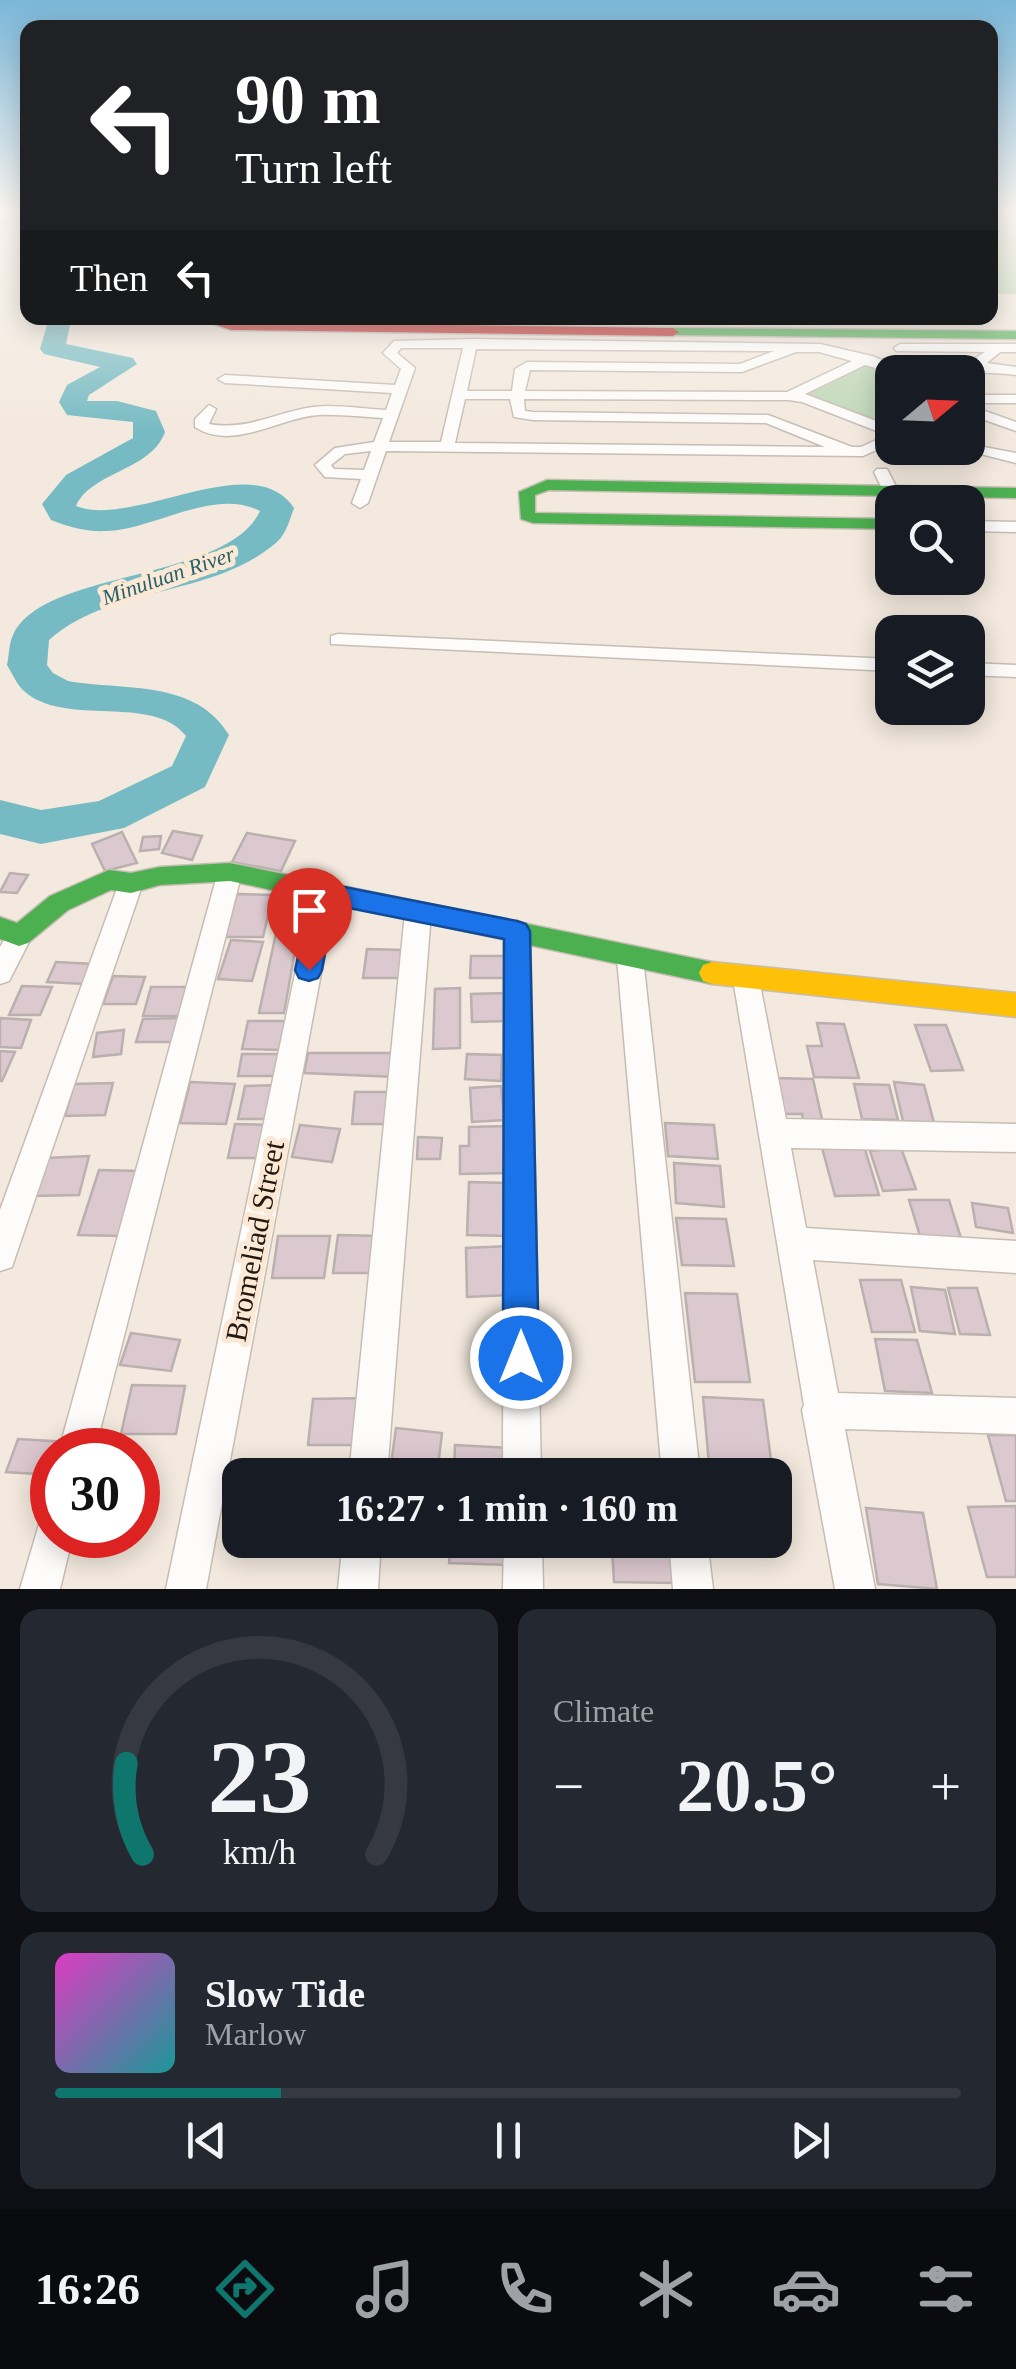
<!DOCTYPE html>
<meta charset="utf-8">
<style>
body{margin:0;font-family:Georgia,serif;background:#242831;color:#f1f3f6;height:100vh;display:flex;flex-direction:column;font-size:38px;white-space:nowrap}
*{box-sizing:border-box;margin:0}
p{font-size:32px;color:#9ea1a6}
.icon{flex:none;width:55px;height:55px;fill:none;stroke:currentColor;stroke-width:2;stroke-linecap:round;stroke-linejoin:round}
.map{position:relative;height:1589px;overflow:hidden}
.sheet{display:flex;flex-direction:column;gap:20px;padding:20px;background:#0d0f14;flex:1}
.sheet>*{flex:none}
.banner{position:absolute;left:20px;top:20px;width:978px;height:305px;border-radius:20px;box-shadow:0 5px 25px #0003;background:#202124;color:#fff;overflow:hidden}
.needle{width:65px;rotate:71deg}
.controls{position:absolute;left:875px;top:355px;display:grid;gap:20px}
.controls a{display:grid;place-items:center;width:110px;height:110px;border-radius:20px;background:#171b24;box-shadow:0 5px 25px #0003;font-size:50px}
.speed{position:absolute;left:30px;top:1428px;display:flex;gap:20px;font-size:50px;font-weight:700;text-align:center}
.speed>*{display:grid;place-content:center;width:130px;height:130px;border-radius:50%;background:#171b24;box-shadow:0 5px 25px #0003;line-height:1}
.speed .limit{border:15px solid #d22;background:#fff;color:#111}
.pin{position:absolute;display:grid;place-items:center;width:85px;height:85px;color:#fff;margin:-102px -42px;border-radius:50% 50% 50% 0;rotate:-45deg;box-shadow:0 0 10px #0007}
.pin .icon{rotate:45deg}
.me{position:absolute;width:110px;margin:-55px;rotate:0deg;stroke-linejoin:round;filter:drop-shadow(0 0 8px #0008)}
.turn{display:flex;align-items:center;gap:35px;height:210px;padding:0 50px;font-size:45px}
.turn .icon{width:130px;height:130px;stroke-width:2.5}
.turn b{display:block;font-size:70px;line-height:85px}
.then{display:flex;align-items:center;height:95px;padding:0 50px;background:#0003;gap:20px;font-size:38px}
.big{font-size:75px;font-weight:700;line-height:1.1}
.sheet .widget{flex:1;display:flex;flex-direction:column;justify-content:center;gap:15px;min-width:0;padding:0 35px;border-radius:20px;background:#242831}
.sheet .dial{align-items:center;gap:0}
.dial svg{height:260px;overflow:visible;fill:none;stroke:#363941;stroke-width:7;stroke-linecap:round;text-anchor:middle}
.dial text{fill:#f1f3f6;stroke:none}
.song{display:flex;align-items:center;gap:30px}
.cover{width:120px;height:120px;border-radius:15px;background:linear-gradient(135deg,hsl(310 70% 55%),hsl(180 70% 35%))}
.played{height:10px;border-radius:5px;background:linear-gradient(90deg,#0f766e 25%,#363941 25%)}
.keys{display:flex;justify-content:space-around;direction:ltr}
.heat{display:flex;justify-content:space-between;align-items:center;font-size:55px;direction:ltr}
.sheet .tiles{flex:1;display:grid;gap:20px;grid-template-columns:1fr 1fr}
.widget:last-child{grid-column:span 2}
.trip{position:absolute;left:222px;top:1458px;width:570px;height:100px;border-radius:20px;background:#171b24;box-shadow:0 5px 25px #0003;font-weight:700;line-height:100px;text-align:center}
.dock{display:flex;height:160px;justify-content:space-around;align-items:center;background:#090b0e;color:#9ea1a6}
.dock .icon{width:70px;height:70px}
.dock .on{color:#0f766e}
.dock b{font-size:45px;color:#f1f3f6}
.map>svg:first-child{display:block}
.green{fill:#bfd8b8}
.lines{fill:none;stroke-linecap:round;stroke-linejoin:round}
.river{fill:#76bbc3;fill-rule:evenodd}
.building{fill:#dcc9cf;stroke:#bab0af;stroke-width:2.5}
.street-casing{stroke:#c6bdb4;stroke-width:3}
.fast-casing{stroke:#c6bdb4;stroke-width:3}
.slow-casing{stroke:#c6bdb4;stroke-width:3}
.jam-casing{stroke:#c6bdb4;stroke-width:3}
.street{fill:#fdfcfa;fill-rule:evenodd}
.fast{fill:#4caf50;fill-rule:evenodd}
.slow{fill:#ffc107;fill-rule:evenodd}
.jam{fill:#c62828;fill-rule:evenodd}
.route{fill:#1a73e8;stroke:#114b97;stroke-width:2.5}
.labels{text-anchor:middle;stroke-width:10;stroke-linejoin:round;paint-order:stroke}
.far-water-label{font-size:22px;font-style:italic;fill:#29616a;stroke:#fce9d5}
.near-street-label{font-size:30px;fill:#221a11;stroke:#fce9d5}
</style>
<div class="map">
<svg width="1016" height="1589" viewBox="0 0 1016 1589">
<rect width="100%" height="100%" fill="#f3e9de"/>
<g class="green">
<rect x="990" y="210" width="26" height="84"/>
<polygon points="865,362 892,373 892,426 801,392"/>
</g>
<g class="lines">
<path class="river" d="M49,318H76L70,325L66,344L133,358L137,364L89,395L87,401H117L156,411L165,432C151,471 92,471 76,506C134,529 252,446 294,508C290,519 286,534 277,542C213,598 113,584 49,640L47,665L53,673L68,681C126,691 195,679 229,735L205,787L124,828L41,844L0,834V800L41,810L99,801L172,766L186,736C153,693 65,728 24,691C17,685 12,673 7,665C9,656 9,643 13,635C42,569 227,582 260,511C214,487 154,530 106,531C86,532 69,527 51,520L42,504L66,475L133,438V422L67,415L59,402L67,385L100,367L44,354L40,349Z"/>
</g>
<g class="building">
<polygon points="173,831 202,836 192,860 162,853"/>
<polygon points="122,832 137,863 105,871 92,844"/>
<polygon points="247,833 295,841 281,871 232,862"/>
<polygon points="161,836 159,849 140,851 143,837"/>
<polygon points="10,873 28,875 17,893 0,892"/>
<polygon points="237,894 273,895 263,937 225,937"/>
<polygon points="276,933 298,934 284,1013 259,1013"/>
<polygon points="231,940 263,942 252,981 218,979"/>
<polygon points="367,949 402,950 399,978 363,978"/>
<polygon points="471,956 509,956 509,978 470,978"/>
<polygon points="56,962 94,964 85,984 47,982"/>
<polygon points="113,976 145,977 136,1004 103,1004"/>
<polygon points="22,986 52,987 40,1015 9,1015"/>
<polygon points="151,987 186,987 179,1016 143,1016"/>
<polygon points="460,988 460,1048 433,1049 435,989"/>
<polygon points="507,993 508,1021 472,1022 471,994"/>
<polygon points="0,1018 31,1020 21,1048 0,1047"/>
<polygon points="180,1018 174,1042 136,1042 143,1019"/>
<polygon points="248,1021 295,1021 281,1050 242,1049"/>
<polygon points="817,1023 844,1024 859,1078 814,1077 807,1046 822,1046"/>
<polygon points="915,1025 946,1025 963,1070 931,1071"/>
<polygon points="124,1030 121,1054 93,1057 97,1033"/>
<polygon points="0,1051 15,1052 2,1081 0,1081"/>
<polygon points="308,1053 398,1053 395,1077 304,1073"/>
<polygon points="242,1054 284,1054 280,1076 238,1076"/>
<polygon points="467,1054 502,1055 501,1081 465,1079"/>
<polygon points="776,1078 813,1079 823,1124 804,1124 802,1114 783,1114"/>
<polygon points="190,1082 235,1084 226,1124 180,1123"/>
<polygon points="894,1082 924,1085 934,1123 903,1121"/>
<polygon points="113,1083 105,1115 65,1116 74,1084"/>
<polygon points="854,1084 889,1085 898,1120 862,1119"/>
<polygon points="280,1085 274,1119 238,1119 245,1086"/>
<polygon points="501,1086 504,1120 472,1122 470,1088"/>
<polygon points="355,1092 394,1092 391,1124 352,1124"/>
<polygon points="665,1123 714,1125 718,1159 668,1156"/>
<polygon points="235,1124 271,1125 264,1158 228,1158"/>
<polygon points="300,1125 340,1129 332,1162 292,1157"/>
<polygon points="507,1126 508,1173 460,1174 460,1146 469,1146 469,1127"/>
<polygon points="418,1137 442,1138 440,1159 417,1159"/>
<polygon points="863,1143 879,1195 835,1196 821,1144"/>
<polygon points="901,1148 916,1189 883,1191 870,1151"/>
<polygon points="89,1156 79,1195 34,1196 45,1158"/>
<polygon points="674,1163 720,1166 724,1207 676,1203"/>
<polygon points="99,1170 140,1171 121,1236 78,1235"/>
<polygon points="469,1182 509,1183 509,1236 467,1235"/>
<polygon points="909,1200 949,1200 961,1238 921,1239"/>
<polygon points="972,1203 1008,1208 1013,1233 976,1227"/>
<polygon points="676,1218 726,1219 734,1266 682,1265"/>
<polygon points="338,1235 381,1236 378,1273 333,1273"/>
<polygon points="278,1236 330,1236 324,1278 272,1278"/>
<polygon points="509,1246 511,1295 467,1297 466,1248"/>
<polygon points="860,1280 901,1280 915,1332 872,1332"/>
<polygon points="911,1287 945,1290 955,1334 920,1331"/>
<polygon points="948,1288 977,1288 990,1335 960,1334"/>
<polygon points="685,1293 737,1294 750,1382 695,1382"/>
<polygon points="131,1333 180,1340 171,1371 120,1365"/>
<polygon points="875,1339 917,1340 932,1393 885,1391"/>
<polygon points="132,1385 185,1386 176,1434 121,1434"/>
<polygon points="703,1397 763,1400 773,1475 710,1475"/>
<polygon points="366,1398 362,1445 308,1445 313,1399"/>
<polygon points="396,1428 442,1433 437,1475 390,1472"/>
<polygon points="988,1435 1016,1435 1016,1501 1006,1501"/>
<polygon points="18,1439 67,1442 65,1450 52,1450 52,1475 6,1472"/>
<polygon points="455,1445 510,1448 510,1475 454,1475"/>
<polygon points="1016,1506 1016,1577 987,1577 968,1507"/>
<polygon points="866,1508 923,1513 937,1589 878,1584"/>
<polygon points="451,1540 508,1540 508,1565 449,1563"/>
<polygon points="548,1540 671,1540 675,1583 614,1582 612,1546 548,1545"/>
</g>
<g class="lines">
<defs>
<g id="street">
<polygon points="19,210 28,210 28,213 0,222 0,216"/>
<path d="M471,339L820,344L872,356L912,372L892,373L865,365L805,394L892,427V443L863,456L386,451L368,503L360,508L352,503L361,479L325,477L315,465L335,448L374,442L383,418C362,417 340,414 319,415C279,417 234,452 195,427V419L209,405L216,409L209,424C247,431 276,412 313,407C336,404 363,409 386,410L392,393L225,383L218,379L225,375L395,385L401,369L383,353L394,341ZM401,348H463L441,442H389L415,368L397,353ZM476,349L774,351L740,364L527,362L515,369L512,391H467ZM796,352H819L852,361L787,392L525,391L530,370L742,372ZM465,399H510L514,417L533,420L766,423L825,447L455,443ZM524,399L789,400L802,402L887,435L861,447H852L768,415L533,412L525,411ZM371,451L364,470L334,469L331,465L345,454Z"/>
<path d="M900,344H1016V352H1000L987,363L1016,367V375C993,372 973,373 953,372L985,352L896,351L894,348Z"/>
<rect x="968" y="395" width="48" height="8"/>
<polygon points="968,405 1016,422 1016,431 968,414"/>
<polygon points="968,444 1016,453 1016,463 957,448 968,448"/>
<polygon points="877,469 887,469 904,502 890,505 874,472"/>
<polygon points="968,521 1016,522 1016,532 968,531"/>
<polygon points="338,634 892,659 892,671 331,644 331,636"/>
<polygon points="968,663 1016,665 1016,677 968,675"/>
<polygon points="230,863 239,865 242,872 95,1450 59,1450 218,872 221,865"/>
<polygon points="131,873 140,876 143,883 16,1255 12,1267 0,1271 0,1210 119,883 122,876"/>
<polygon points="324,883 333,886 336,893 206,1589 166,1589 312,893 315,886"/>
<polygon points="418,903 427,906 431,913 387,1475 349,1475 405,913 409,906"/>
<polygon points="517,921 526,924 530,931 541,1475 503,1475 504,931 508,924"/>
<polygon points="19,926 28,929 32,936 9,981 0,984 0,947 10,929"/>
<polygon points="630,947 639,950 643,958 700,1475 662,1475 617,958 621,950"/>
<polygon points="746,968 755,971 759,979 786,1119 1016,1124 1016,1152 791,1148 806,1228 1016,1241 1016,1273 813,1260 838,1393 1016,1398 1016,1434 845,1429 875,1589 835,1589 802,1410 804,1405 733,979 737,971"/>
<polygon points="52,1516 52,1535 73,1535 60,1589 20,1589 40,1521"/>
<polygon points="343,1540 381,1540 378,1589 338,1589"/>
<polygon points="504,1540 542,1540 543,1589 503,1589"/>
<polygon points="669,1540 707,1540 713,1589 673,1589"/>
</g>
<g id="fast">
<polygon points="673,328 1016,331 1016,339 669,335 667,332"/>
<polygon points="547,480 1016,488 1016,498 549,490 535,495 535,513 892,519 892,529 533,523 521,519 519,492"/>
<polygon points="230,863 712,962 721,965 725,973 721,981 712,984 230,881 160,885 131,893 111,890 68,910 28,943 19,946 0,939 0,917 17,923 50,896 109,870 131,873 160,867"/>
</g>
<polygon id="slow" points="712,962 1016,993 1016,1017 712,984 703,981 699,973 703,965"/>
<polygon id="jam" points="196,318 231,322 673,328 679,332 673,336 231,330"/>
</defs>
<use href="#street" class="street-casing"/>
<use href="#fast" class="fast-casing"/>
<use href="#slow" class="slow-casing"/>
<use href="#jam" class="jam-casing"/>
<use href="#street" class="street"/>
<use href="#fast" class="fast"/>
<use href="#slow" class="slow"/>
<use href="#jam" class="jam"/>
</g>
<linearGradient id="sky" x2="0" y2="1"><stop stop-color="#7ab7d9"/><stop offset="0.49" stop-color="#faf5f0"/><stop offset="1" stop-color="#faf5f0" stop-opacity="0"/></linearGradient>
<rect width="1016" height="432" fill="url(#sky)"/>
<polygon class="route" points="324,883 517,921 526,924 530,931 539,1358 533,1371 521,1376 509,1371 503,1358 504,939 334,905 322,970 318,978 309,981 299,978 295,970 312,893 315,886"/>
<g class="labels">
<g class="far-water-label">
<text transform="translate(168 575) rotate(-19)" y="8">Minuluan River</text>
</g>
<g class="near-street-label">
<text transform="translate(255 1241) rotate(-79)" y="10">Bromeliad Street</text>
</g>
</g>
</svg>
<div class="controls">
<a><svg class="needle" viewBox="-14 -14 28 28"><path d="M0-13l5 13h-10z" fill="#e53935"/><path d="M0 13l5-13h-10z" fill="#9ea1a6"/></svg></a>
<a><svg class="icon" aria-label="search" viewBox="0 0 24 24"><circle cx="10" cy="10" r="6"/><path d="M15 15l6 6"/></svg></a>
<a><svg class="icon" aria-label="layers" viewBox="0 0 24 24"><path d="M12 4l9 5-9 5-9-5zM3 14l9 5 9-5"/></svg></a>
</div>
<div class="speed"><div class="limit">30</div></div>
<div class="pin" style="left:309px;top:970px;background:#d93025"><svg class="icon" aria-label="arrive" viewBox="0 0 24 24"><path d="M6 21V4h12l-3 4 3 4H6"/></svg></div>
<svg class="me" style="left:521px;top:1358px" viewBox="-20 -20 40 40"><circle r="17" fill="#1a73e8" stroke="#fff" stroke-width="3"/><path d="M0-11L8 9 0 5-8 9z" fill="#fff"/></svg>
<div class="trip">16:27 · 1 min · 160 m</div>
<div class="banner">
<div class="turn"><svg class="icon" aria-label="left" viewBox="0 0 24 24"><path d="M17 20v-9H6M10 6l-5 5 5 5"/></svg><div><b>90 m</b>Turn left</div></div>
<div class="then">Then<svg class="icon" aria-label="left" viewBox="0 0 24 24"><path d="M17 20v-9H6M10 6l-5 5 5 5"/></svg></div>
</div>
</div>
<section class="sheet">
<div class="tiles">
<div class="widget dial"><svg viewBox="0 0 100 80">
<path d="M14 69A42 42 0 1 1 86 69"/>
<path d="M14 69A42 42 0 0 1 9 41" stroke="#0f766e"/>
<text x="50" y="56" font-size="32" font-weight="700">23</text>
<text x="50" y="72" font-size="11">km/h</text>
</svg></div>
<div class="widget"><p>Climate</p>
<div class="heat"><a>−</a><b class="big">20.5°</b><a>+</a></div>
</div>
<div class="widget">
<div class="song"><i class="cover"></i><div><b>Slow Tide</b><p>Marlow</p></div></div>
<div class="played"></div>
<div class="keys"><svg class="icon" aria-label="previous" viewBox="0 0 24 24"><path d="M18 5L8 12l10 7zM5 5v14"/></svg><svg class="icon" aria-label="pause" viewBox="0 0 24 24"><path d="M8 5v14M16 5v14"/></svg><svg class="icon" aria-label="next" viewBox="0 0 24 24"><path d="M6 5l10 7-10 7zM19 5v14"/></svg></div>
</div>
</div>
</section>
<nav class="dock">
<b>16:26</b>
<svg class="icon on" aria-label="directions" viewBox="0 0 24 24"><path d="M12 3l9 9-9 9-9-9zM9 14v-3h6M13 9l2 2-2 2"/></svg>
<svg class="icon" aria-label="music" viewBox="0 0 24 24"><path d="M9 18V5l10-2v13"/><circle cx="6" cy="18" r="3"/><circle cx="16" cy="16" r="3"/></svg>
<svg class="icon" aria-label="phone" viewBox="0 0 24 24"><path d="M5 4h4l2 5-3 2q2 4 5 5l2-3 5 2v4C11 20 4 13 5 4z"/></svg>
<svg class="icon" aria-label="climate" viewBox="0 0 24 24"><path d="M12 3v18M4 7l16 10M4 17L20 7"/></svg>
<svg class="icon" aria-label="car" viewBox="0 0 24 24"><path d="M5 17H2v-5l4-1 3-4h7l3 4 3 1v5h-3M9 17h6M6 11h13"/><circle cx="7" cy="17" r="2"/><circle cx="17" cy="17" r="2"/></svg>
<svg class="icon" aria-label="filters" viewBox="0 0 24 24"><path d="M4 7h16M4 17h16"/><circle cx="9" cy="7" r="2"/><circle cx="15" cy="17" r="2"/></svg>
</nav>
